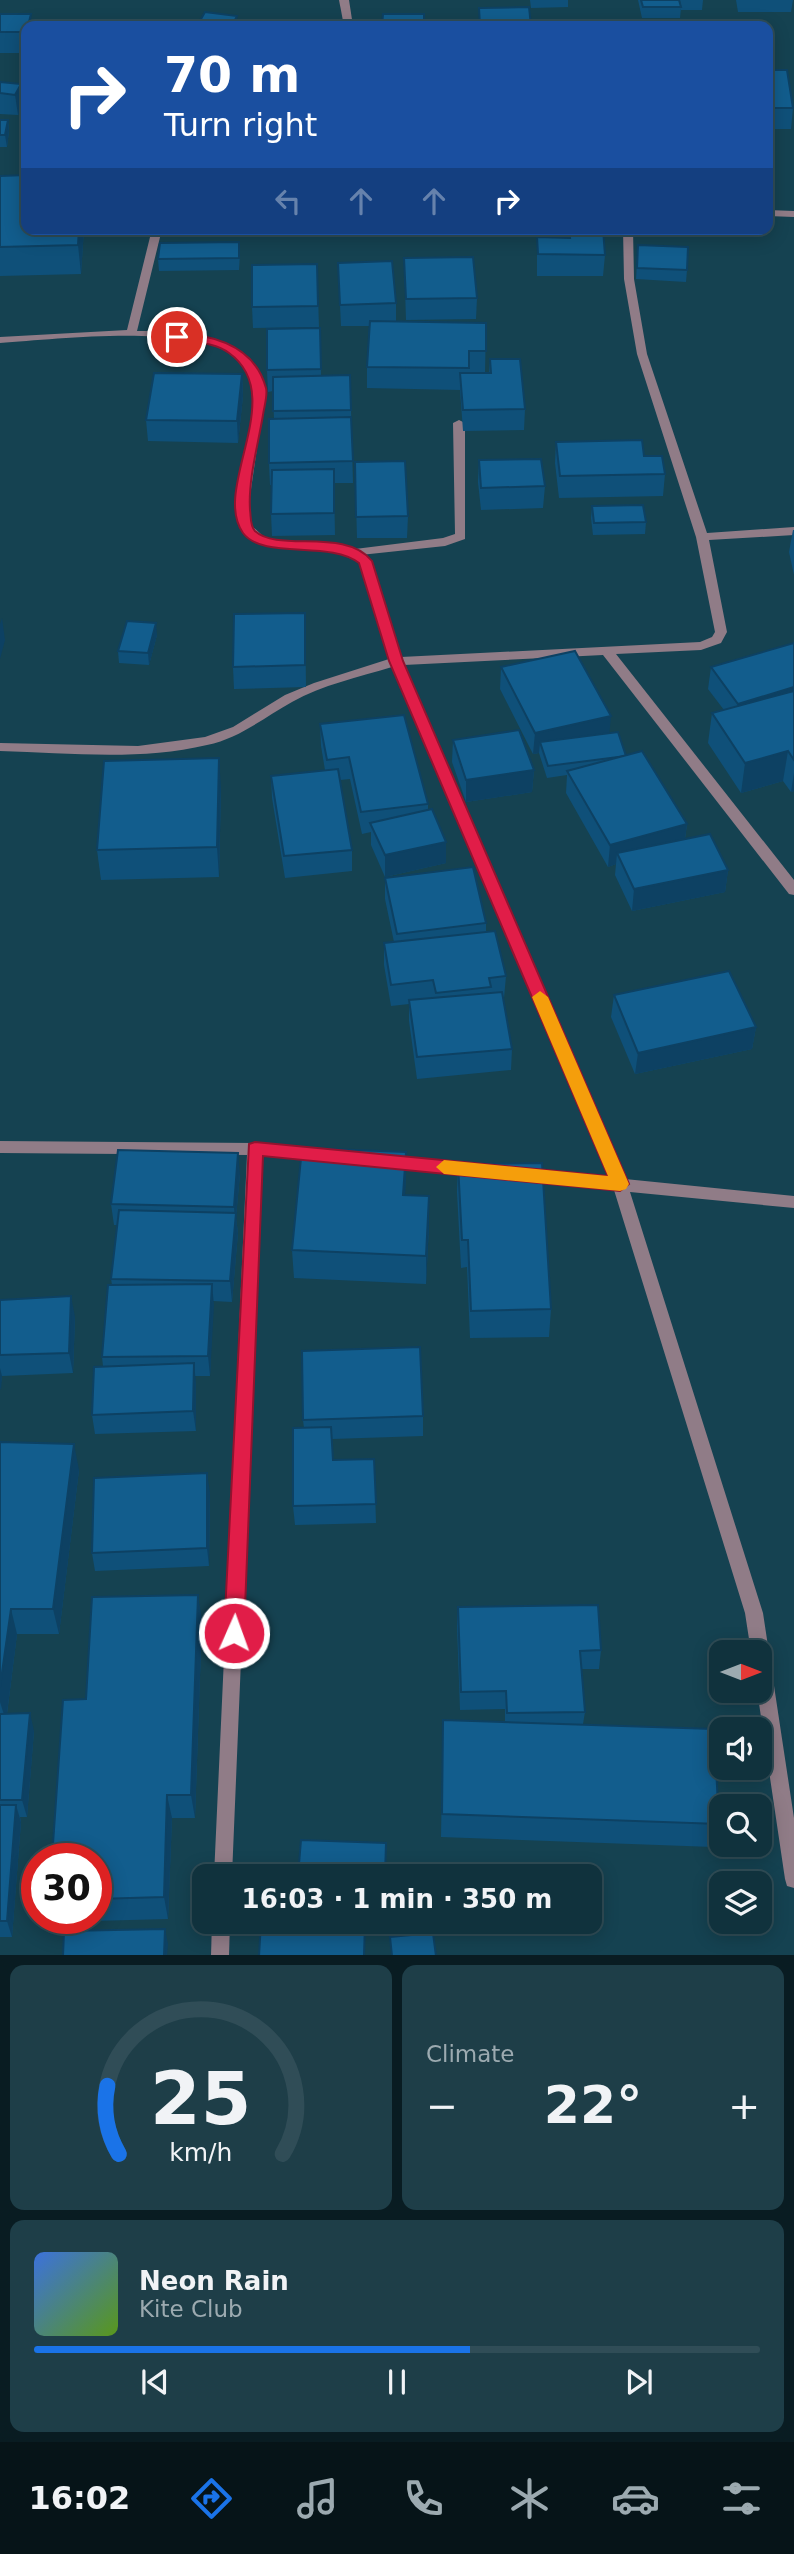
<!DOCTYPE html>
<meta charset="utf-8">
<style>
body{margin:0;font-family:"DejaVu Sans",sans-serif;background:#1e3e48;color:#f1f3f6;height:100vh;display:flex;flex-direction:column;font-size:26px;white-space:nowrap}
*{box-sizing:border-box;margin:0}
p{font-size:23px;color:#9caab0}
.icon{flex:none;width:38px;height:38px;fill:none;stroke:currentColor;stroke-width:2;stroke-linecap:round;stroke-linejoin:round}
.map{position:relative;height:1955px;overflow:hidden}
.drawer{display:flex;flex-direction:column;gap:10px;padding:10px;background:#091c22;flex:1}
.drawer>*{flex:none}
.banner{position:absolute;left:21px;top:21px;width:752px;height:214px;border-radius:14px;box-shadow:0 4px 18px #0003,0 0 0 2px #304d57;background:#1a4fa0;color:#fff;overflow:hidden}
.needle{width:46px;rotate:90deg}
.fabs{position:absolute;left:709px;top:1640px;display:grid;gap:14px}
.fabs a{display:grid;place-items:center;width:63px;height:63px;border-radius:14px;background:#10323d;box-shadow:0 4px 18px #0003,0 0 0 2px #304d57;font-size:35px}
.speed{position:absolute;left:21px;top:1843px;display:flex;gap:14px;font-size:35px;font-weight:700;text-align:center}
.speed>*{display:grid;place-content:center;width:91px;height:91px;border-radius:50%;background:#10323d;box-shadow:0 4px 18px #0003,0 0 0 2px #304d57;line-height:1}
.speed .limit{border:10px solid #d22;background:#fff;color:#111}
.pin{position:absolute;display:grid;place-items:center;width:60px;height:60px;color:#fff;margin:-30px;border:4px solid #fff;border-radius:50%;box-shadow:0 2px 7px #0007}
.me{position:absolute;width:77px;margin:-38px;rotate:2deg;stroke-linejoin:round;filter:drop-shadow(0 0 5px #0008)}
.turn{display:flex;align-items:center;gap:24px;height:147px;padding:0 28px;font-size:32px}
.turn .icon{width:91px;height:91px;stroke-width:2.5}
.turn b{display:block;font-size:49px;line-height:60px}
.lanes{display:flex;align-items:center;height:66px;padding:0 28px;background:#0003;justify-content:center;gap:35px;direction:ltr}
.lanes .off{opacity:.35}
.big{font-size:52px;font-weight:700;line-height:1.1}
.drawer .tile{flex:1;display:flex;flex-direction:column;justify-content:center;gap:10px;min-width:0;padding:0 24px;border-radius:14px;background:#1e3e48}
.drawer .dial{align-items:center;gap:0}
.dial svg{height:182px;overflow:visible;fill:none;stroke:#304d57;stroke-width:7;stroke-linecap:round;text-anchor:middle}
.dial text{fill:#f1f3f6;stroke:none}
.song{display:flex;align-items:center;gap:21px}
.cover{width:84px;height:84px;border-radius:10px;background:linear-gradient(135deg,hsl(220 70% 55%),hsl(90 70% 35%))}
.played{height:7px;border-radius:4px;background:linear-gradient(90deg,#1a73e8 60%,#304d57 60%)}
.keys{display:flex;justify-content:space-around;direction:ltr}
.heat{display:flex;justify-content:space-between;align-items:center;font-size:38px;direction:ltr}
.drawer .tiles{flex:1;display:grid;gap:10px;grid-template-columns:1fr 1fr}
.tile:last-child{grid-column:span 2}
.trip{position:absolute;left:192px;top:1864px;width:410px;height:70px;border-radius:14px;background:#10323d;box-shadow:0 4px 18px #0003,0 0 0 2px #304d57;font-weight:700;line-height:70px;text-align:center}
.tab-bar{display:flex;height:112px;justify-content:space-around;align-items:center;background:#061418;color:#9caab0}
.tab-bar .icon{width:49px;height:49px}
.tab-bar .current{color:#1a73e8}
.tab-bar b{font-size:32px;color:#f1f3f6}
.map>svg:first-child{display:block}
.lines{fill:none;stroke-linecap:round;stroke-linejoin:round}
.lane{fill:#907c87;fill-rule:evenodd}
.street{fill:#907c87;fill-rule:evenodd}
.wall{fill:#0f5079}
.shaded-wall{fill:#0d4163}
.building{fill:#125d8d;stroke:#0d4163;stroke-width:2}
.route{fill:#e11d48;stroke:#92132f;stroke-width:2}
.slow{fill:#f59e0b}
</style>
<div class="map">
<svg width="794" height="1956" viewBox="0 0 794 1956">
<rect width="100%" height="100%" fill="#154251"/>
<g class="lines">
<polygon class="lane" points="459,420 465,423 465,539 445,546 351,556 351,550 355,549 443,538 455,534 453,423"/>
<g class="street">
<polygon points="339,0 349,0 353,26 344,26"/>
<polygon points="768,210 794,211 794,217 768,216"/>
<path d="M152,229H162L137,331C183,331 258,333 265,393L249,503L252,526L263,536L271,539C305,543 339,541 369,558L401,657L700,642L712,637L715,632L696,537L637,354L624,279L623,229H633L634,279L647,354L707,533L794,527V535L709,540L727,632L721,643L701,650L616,654L794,880V895L789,894L603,655L404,665L625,1179L794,1196V1208L630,1192L763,1613L794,1818V1888L787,1886L785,1879L757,1690H760V1652H751L745,1613L614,1190L525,1181L520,1179L518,1175L520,1171L525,1169L610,1177L392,667C359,677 322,685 292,702C263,718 240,738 207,745C140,761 68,753 0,751V743L138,746L205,737L233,727L285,695L314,683L389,659L360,563C352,559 344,555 335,553C311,548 265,553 247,536C234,524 237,502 240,486C244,462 259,406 253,385C249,373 240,358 228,352C178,325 58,339 0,343V337L127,330Z"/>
<polygon points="0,1141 255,1143 320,1149 325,1151 327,1155 325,1159 320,1161 262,1156 232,1876 214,1876 247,1155 0,1153"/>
<polygon points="389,1156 477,1164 482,1166 484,1170 482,1174 477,1176 389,1168 384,1166 382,1162 384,1158"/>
<polygon points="212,1922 230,1922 229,1956 211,1956"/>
</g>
</g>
<g class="wall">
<polygon points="530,0 568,0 568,7 531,8"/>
<polygon points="638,0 679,0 681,6 680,0 703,0 702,10 681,10 681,8 680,18 642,18"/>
<polygon points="736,0 793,0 791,12 738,12"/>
<polygon points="0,14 26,26 26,53 0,53"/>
<polygon points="768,70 793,108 791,129 768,129"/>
<polygon points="0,82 21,84 24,105 18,115 0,114"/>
<polygon points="0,120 8,120 9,131 7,147 0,147"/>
<polygon points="0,176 26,229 84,229 81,274 0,276"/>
<polygon points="567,229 603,229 605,255 603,276 537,276 537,237 567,237"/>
<polygon points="638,245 687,270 686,282 636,279"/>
<polygon points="240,254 239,270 159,271 158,259"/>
<polygon points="404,258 477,298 476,319 406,320"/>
<polygon points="338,263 396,303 396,321 486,323 485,373 468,373 489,373 490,359 525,409 524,430 463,431 460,390 367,388 367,367 369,326 341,326"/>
<polygon points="317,264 319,327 253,328 252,307"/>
<polygon points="320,328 321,375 351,410 353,483 334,483 335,535 272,536 271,514 271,485 270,485 269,463 274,419 273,391 268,392 267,370"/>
<polygon points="242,374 243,396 238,443 148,441 146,420"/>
<polygon points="556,442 644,456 665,474 663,496 559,498 555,463"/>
<polygon points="479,460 545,486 543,508 481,510 478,482"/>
<polygon points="355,462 408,516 407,538 357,538"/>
<polygon points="592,506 646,522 645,534 593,535 591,518"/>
<polygon points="793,530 794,530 794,575 789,552"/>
<polygon points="305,613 306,687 234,689 233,667"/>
<polygon points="157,635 149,665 119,663 118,651"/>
<polygon points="794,643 794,791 791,792 783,781 741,793 708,743 712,713 724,710 708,689 711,667"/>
<polygon points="501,667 609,733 626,756 687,824 685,839 728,870 725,892 632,911 615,875 616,864 608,867 566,793 567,775 547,778 539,753 533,754 500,689"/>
<polygon points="320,724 428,804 428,810 446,842 446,863 385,877 371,845 371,832 362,834 350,779 340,780 352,850 352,871 285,878 272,798 271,776 325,770 321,746"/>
<polygon points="453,740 534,770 532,792 466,802 452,762"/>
<polygon points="221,788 219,877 101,880 97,850"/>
<polygon points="385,878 486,923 486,932 506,976 504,998 503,998 512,1049 511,1070 417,1079 409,1021 409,1004 391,1006 384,965 384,943 394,942 385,899"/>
<polygon points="614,995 756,1027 752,1049 635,1074 611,1017"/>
<polygon points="406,1152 405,1195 429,1225 426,1284 294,1278 292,1250"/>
<polygon points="458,1164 551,1309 549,1337 470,1338 467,1267 461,1268 457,1192"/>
<polygon points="240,1174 236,1218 238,1233 232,1302 213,1301 210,1376 195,1376 196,1431 95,1434 92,1415 103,1366 102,1357 112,1285 111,1279 117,1225 114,1225 111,1204"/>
<polygon points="0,1300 75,1317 73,1373 2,1376 0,1390"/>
<polygon points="423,1416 423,1436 332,1439 333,1460 374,1459 376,1523 295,1525 293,1506 304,1428 303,1420"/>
<polygon points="0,1442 79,1470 59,1634 17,1634 7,1714 34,1731 27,1817 20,1817 21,1822 12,1937 0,1937"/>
<polygon points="210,1492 209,1566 95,1571 92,1553"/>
<polygon points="458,1607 601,1650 599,1669 581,1669 585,1712 583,1724 719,1824 713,1847 441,1837 443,1720 505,1722 505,1709 460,1710 457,1626"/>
<polygon points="202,1620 195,1818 172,1818 168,1919 55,1922 54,1918 96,1918 96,1858 86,1699"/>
</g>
<g class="shaded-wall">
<polygon points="31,14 32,26 28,26"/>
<polygon points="237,16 238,26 232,26"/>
<polygon points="21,84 24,105 18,115 15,95"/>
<polygon points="8,120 9,131 7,147 5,135"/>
<polygon points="79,229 84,229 81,274 78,245"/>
<polygon points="242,374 243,396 238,443 237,421"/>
<polygon points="2,618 5,640 0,659 0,624"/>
<polygon points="156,623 157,635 149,665 148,653"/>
<polygon points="794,687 794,708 735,726 738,704"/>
<polygon points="611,716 609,738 540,742 539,753 533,754 535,733"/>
<polygon points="788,751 783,781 741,793 745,763"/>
<polygon points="219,758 221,788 219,877 217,847"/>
<polygon points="534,770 532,792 466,802 466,780"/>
<polygon points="794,773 794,791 791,792"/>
<polygon points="687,824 684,846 617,853 616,864 608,867 610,845"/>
<polygon points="446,842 446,863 385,877 385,855"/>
<polygon points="728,870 725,892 632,911 634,889"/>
<polygon points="756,1027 752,1049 635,1074 638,1053"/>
<polygon points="406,1152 406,1181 403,1223 403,1195"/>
<polygon points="238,1153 240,1174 236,1218 238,1233 232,1302 230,1281 235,1222 234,1207"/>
<polygon points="429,1196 429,1225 426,1284 426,1256"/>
<polygon points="212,1284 214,1305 210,1376 208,1356"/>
<polygon points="71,1296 75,1317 73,1373 69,1353"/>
<polygon points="194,1363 196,1383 196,1431 193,1411"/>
<polygon points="0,1368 2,1376 1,1390 0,1387"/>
<polygon points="74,1444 79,1470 59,1634 53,1609"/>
<polygon points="207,1473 210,1492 209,1566 207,1548"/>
<polygon points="198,1595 202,1620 195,1818 191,1795"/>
<polygon points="11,1609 17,1634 6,1721 0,1702 0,1687"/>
<polygon points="30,1713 34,1731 27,1817 22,1800"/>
<polygon points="167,1795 172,1818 168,1919 164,1897"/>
<polygon points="16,1805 21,1822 12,1937 7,1921"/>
<polygon points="165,1929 168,1944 167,1956 164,1956"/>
</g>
<g class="building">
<polygon points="641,0 679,0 681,7 643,7"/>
<polygon points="529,7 531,26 480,26 479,8"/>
<polygon points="205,12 237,16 232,26 197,26"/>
<polygon points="0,14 31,14 28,26 26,26 26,32 0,32"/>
<polygon points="383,14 424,14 424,26 382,26"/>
<polygon points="313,25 313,26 261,26"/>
<polygon points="768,70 787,70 793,108 768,108"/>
<polygon points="0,82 21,84 15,95 0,93"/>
<polygon points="0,120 8,120 5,135 0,135"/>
<polygon points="26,175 26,229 79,229 78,245 0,247 0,176"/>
<polygon points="569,229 603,229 605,255 538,254 537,237 570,238"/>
<polygon points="239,242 239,258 158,259 160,243"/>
<polygon points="638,245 688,247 687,270 637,268"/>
<polygon points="473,257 477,298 406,299 404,258"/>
<polygon points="392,261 396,303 340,305 338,263"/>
<polygon points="317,264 318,306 252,307 252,265"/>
<polygon points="370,321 486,323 486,351 469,351 469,368 367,367"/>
<polygon points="320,328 321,369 267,370 267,329"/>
<polygon points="490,359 520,359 525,409 463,410 460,373 491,373"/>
<polygon points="154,373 242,374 237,421 146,420"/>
<polygon points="350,375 351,410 273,411 273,377"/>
<polygon points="351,417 353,461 269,463 269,419"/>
<polygon points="642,440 644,456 662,456 665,474 560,476 556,442"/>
<polygon points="541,459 545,486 481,488 479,460"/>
<polygon points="405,461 408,516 356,517 355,462"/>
<polygon points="334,469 334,513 271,514 272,470"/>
<polygon points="643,505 646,522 594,523 592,506"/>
<polygon points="305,613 305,665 233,667 234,614"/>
<polygon points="127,621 156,623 148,653 118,651"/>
<polygon points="794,643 794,687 738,704 711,667"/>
<polygon points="575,651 611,716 535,733 501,667"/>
<polygon points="794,691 794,760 788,751 745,763 712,713"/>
<polygon points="404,715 428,804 361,812 349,757 327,760 320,724"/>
<polygon points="519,730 534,770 466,780 453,740"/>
<polygon points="618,732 626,756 548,766 540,742"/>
<polygon points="642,751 687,824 610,845 567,771"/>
<polygon points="219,758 217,847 97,850 104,761"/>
<polygon points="338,769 352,850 284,856 271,776"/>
<polygon points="432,809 446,842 385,855 370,823"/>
<polygon points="710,834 728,870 634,889 617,853"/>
<polygon points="473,867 486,923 397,934 385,878"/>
<polygon points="495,931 506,976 489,978 491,987 436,993 433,980 391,985 384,943"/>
<polygon points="729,971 756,1027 638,1053 614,995"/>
<polygon points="502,992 512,1049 417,1057 409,1000"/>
<polygon points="302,1148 406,1152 403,1195 429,1196 426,1256 292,1250"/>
<polygon points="118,1150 238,1153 234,1207 111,1204"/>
<polygon points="542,1163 551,1309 471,1311 468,1240 462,1240 458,1164"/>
<polygon points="119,1210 236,1213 230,1281 111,1279"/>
<polygon points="212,1284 208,1356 102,1357 108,1285"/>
<polygon points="71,1296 69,1353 0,1355 0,1300"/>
<polygon points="420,1347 423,1416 303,1420 302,1351"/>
<polygon points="194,1363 193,1411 92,1415 94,1367"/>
<polygon points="331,1427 333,1460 374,1459 376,1504 293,1506 293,1428"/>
<polygon points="0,1442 74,1444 53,1609 11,1609 0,1687"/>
<polygon points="207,1473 207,1548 92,1553 94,1478"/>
<polygon points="198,1595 191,1795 167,1795 164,1897 96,1899 96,1858 52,1858 63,1700 86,1699 92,1597"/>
<polygon points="598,1605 601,1650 580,1651 585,1712 507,1713 506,1691 461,1692 458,1607"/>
<polygon points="30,1713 22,1800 0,1800 0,1714"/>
<polygon points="443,1720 714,1729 719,1824 442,1814"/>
<polygon points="0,1805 16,1805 7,1921 0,1921"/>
<polygon points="301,1840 386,1843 385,1876 298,1876"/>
<polygon points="261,1922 365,1924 364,1956 259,1956"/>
<polygon points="165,1929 164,1956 63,1956 64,1931"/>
<polygon points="433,1933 436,1956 392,1956 390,1937"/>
</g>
<path class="route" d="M177,333C215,335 255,347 266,388C268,395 264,407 263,415C258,445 248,480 250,510C251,517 250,526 255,531C279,553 345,527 372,561L403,661L629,1184L620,1191L263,1156L244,1633L241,1640L234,1643L227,1640L224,1633L249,1144L255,1142L608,1176L389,661L359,563C330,540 263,560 243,533C211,488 289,396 229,353C213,341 191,343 173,339V334Z"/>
<polygon class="slow" points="540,991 548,997 629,1184 626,1189 620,1191 444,1174 436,1167 444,1160 608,1176 532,997"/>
</svg>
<div class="fabs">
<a><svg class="needle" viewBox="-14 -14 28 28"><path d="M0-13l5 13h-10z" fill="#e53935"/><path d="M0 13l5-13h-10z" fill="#9caab0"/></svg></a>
<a><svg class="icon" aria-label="sound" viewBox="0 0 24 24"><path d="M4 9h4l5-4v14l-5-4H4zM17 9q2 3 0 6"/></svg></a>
<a><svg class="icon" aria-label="search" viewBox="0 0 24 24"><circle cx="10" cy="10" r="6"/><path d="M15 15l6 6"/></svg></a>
<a><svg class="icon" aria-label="layers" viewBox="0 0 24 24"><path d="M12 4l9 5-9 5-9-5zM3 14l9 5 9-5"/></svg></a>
</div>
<div class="speed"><div class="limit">30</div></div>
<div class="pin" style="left:177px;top:337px;background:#d93025"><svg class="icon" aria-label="arrive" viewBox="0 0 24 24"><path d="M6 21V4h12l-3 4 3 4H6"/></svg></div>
<svg class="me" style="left:234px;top:1633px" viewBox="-20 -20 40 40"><circle r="17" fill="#e11d48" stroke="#fff" stroke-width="3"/><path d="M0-11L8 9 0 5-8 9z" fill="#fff"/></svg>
<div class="trip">16:03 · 1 min · 350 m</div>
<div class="banner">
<div class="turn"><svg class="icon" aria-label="right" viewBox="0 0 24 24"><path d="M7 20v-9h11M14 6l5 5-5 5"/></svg><div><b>70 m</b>Turn right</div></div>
<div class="lanes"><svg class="icon off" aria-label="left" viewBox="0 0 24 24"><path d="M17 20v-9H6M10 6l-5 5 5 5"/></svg><svg class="icon off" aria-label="ahead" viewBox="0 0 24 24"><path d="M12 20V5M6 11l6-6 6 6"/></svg><svg class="icon off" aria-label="ahead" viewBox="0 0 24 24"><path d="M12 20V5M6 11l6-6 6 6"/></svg><svg class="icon" aria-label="right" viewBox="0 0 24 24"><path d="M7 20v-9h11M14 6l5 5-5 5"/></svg></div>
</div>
</div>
<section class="drawer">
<div class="tiles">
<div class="tile dial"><svg viewBox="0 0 100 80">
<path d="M14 69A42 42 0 1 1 86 69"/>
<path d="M14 69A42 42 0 0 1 9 39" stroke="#1a73e8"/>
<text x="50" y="56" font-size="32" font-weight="700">25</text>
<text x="50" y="72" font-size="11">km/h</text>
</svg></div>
<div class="tile"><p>Climate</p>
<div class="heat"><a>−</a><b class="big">22°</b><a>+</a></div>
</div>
<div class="tile">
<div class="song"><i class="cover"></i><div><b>Neon Rain</b><p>Kite Club</p></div></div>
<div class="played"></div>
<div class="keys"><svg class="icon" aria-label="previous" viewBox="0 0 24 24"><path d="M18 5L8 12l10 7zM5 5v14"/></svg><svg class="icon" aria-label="pause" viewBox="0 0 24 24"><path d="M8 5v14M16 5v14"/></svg><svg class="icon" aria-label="next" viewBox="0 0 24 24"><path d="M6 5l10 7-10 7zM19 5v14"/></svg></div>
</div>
</div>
</section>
<nav class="tab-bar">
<b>16:02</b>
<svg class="icon current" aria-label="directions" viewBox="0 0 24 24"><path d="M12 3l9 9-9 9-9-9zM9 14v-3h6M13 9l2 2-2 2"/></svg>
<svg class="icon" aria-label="music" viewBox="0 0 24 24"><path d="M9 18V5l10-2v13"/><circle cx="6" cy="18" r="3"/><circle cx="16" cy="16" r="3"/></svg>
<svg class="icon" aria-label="phone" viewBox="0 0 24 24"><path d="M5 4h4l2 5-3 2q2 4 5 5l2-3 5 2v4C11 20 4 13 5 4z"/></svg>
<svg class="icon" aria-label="climate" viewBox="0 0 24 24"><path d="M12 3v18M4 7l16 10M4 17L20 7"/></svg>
<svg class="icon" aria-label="car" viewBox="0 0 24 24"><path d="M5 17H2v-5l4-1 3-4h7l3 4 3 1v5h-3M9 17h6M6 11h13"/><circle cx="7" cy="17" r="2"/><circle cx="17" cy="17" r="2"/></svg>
<svg class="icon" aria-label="filters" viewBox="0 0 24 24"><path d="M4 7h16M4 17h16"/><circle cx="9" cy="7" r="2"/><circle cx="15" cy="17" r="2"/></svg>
</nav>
